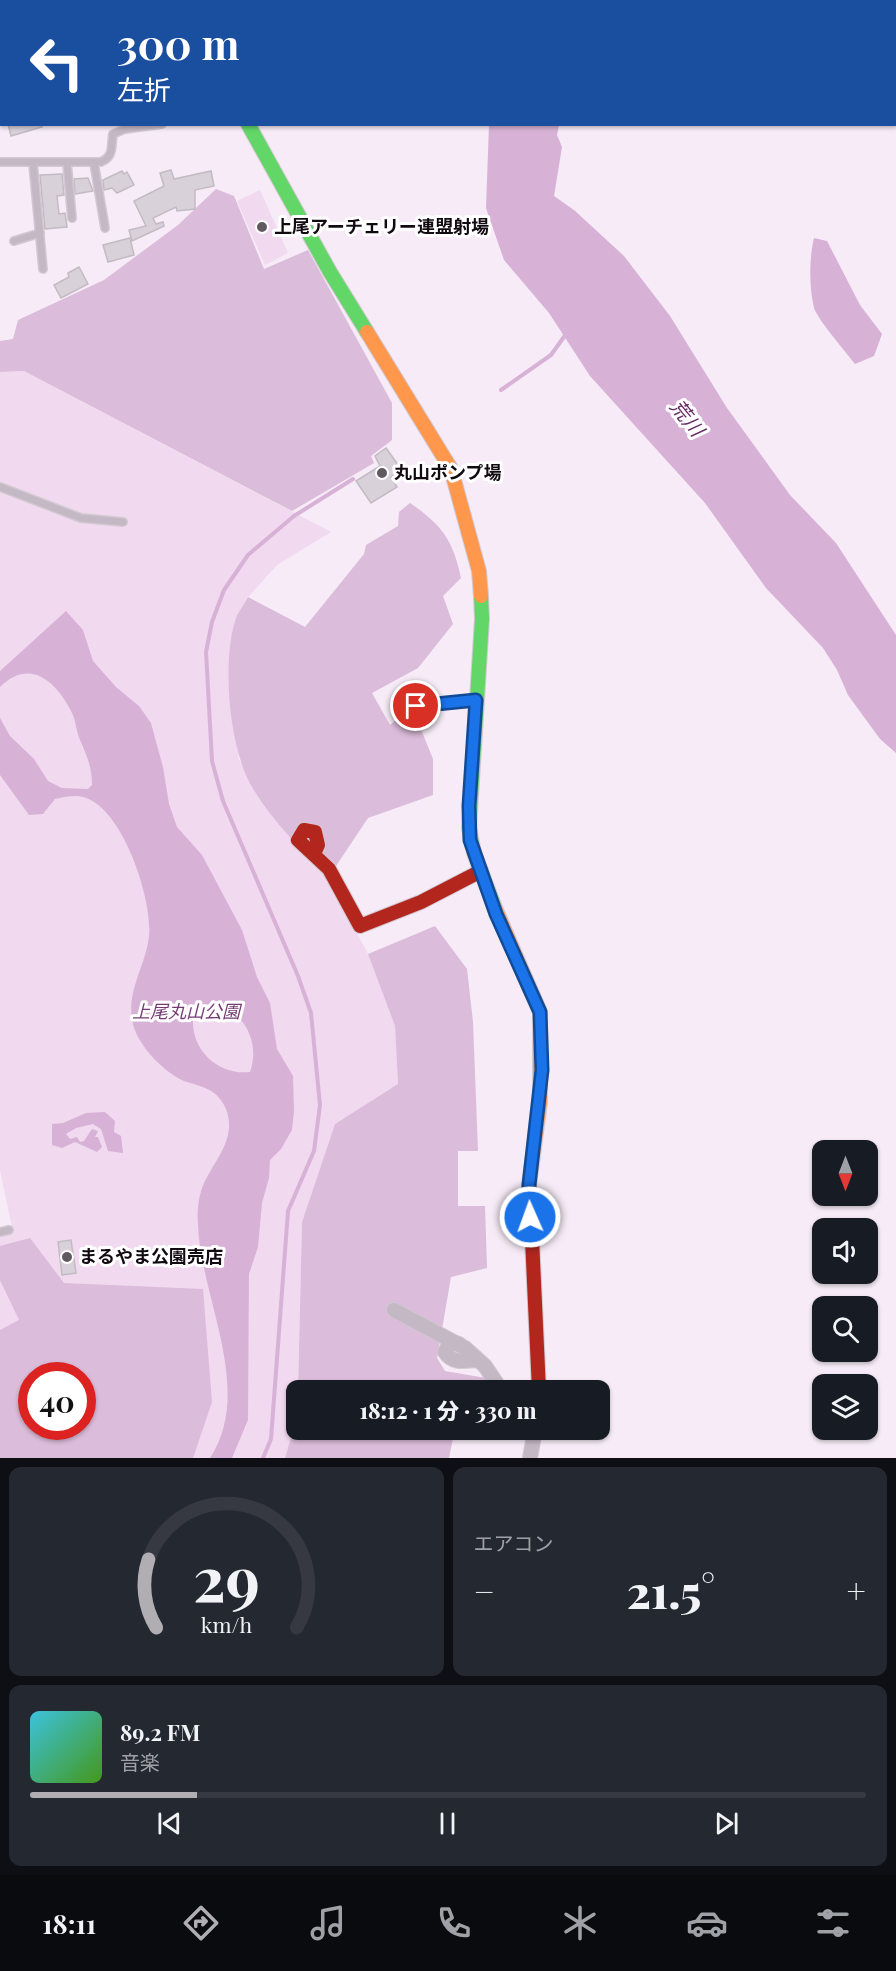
<!DOCTYPE html>
<html lang="ja">
<meta charset="utf-8">
<style>
body{margin:0;font-family:"Playfair Display","Noto Sans JP",serif;background:#242831;color:#f1f3f6;height:100vh;display:flex;flex-direction:column;font-size:22px;white-space:nowrap}
*{box-sizing:border-box;margin:0}
p{font-size:20px;color:#9ea1a6}
.icon{flex:none;width:33px;height:33px;fill:none;stroke:currentColor;stroke-width:2;stroke-linecap:round;stroke-linejoin:round}
.map{position:relative;height:1458px;overflow:hidden}
.sheet{display:flex;flex-direction:column;gap:9px;padding:9px;background:#0d0f14;flex:1}
.sheet>*{flex:none}
.banner{position:absolute;left:0px;top:0px;width:897px;height:126px;box-shadow:0 2px 4px #0004;background:#1a4fa0;color:#fff;overflow:hidden}
.needle{width:39px;rotate:180deg}
.fabs{position:absolute;left:812px;top:1140px;display:grid;gap:12px}
.fabs a{display:grid;place-items:center;width:66px;height:66px;border-radius:12px;background:#171b24;box-shadow:0 2px 4px #0004;font-size:30px}
.speed{position:absolute;left:18px;top:1362px;display:flex;gap:12px;font-size:30px;font-weight:700;text-align:center}
.speed>*{display:grid;place-content:center;width:78px;height:78px;border-radius:50%;background:#171b24;box-shadow:0 2px 4px #0004;line-height:1}
.speed .limit{border:9px solid #d22;background:#fff;color:#111}
.pin{position:absolute;display:grid;place-items:center;width:51px;height:51px;color:#fff;margin:-26px;border:3px solid #fff;border-radius:50%;box-shadow:0 2px 6px #0007}
.me{position:absolute;width:66px;margin:-33px;rotate:358deg;stroke-linejoin:round;filter:drop-shadow(0 0 4px #0008)}
.turn{display:flex;align-items:center;gap:21px;height:126px;padding:0 18px;font-size:27px}
.turn .icon{width:78px;height:78px;stroke-width:2.5}
.turn b{display:block;font-size:42px;line-height:51px}
.big{font-size:45px;font-weight:800;line-height:1.1}
.sheet .tile{flex:1;display:flex;flex-direction:column;justify-content:center;gap:9px;min-width:0;padding:0 21px;border-radius:12px;background:#242831}
.sheet .dial{align-items:center;gap:0}
.dial svg{height:156px;overflow:visible;fill:none;stroke:#363941;stroke-width:7;stroke-linecap:round;text-anchor:middle}
.dial text{fill:#f1f3f6;stroke:none}
.song{display:flex;align-items:center;gap:18px}
.cover{width:72px;height:72px;border-radius:9px;background:linear-gradient(135deg,hsl(190 70% 55%),hsl(100 70% 35%))}
.played{height:6px;border-radius:3px;background:linear-gradient(90deg,#b0aeb2 20%,#363941 20%)}
.keys{display:flex;justify-content:space-around;direction:ltr}
.heat{display:flex;justify-content:space-between;align-items:center;font-size:33px;direction:ltr}
.sheet .tiles{flex:1;display:grid;gap:9px;grid-template-columns:1fr 1fr}
.tile:last-child{grid-column:span 2}
.trip{position:absolute;left:286px;top:1380px;width:324px;height:60px;border-radius:12px;background:#171b24;box-shadow:0 2px 4px #0004;font-weight:800;line-height:60px;text-align:center}
.tabs{display:flex;height:96px;justify-content:space-around;align-items:center;background:#090b0e;color:#9ea1a6}
.tabs .icon{width:42px;height:42px}
.tabs .active{color:#b0aeb2}
.tabs b{font-size:27px;color:#f1f3f6}
.map>svg:first-child{display:block}
.green{fill:#f1d9f0;fill-rule:evenodd}
.forest{fill:#dbbcda;fill-rule:evenodd}
.water{fill:#d7b2d6;fill-rule:evenodd}
.lines{fill:none;stroke-linecap:round;stroke-linejoin:round}
.stream{stroke:#d7b2d6;stroke-width:4}
.building{fill:#d9d1d9;stroke:#c3bbc3;stroke-width:1.5}
.lane-casing{stroke:#d1c8d0;stroke-width:10}
.street-casing{stroke:#d1c8d0;stroke-width:16}
.fast-casing{stroke:#d1c8d0;stroke-width:16}
.slow-casing{stroke:#d1c8d0;stroke-width:16}
.jam-casing{stroke:#d1c8d0;stroke-width:16}
.lane{stroke:#c5b8c5;stroke-width:7}
.street{stroke:#c5b8c5;stroke-width:14}
.fast{stroke:#63d668;stroke-width:14}
.slow{stroke:#ff974d;stroke-width:14}
.jam{stroke:#b3261e;stroke-width:14}
.route-casing{stroke:#114b97;stroke-width:15}
.route{stroke:#1a73e8;stroke-width:10}
.poi-dot{fill:#615960;stroke:#fff;stroke-width:2}
.labels{text-anchor:middle;stroke-width:6;stroke-linejoin:round;paint-order:stroke}
.poi-label{font-size:18px;font-weight:bold;fill:#110a10;stroke:#fff;text-anchor:start}
.park-label{font-size:18px;font-style:italic;fill:#763b76;stroke:#fff}
.water-label{font-size:20px;font-style:italic;fill:#672d68;stroke:#fff}
</style>
<div class="map">
<svg width="896" height="1458" viewBox="0 0 896 1458">
<rect width="100%" height="100%" fill="#f6ebf6"/>
<g class="green">
<polygon points="260,190 288,253 265,265 237,201"/>
<path d="M24,371L331,532L277,565L248,597L235,620L231,647L230,694L239,760L324,870L368,954L395,1026L398,1085L335,1124L302,1222L297,1417L285,1458H0V1237L13,1232L0,1170V372ZM32,1376H82V1426H32Z"/>
</g>
<g class="forest">
<polygon points="216,189 234,196 264,269 308,250 392,403 392,440 371,456 374,463 292,511 24,371 0,372 0,341 13,339 18,320 104,280 178,225"/>
<path d="M410,503C442,525 453,540 461,578L443,596L453,624L418,668L372,693L390,725L412,707L433,759V795L368,818L328,878C301,849 272,821 252,787C229,748 222,664 235,621C237,613 244,605 248,597L305,627L364,554L366,545L398,526L399,512Z"/>
<polygon points="435,926 467,969 473,1022 478,1151 458,1151 458,1206 485,1206 487,1268 451,1277 437,1358 445,1371 486,1378 484,1390 298,1390 302,1222 335,1124 398,1084 395,1026 368,954"/>
<path d="M30,1238L64,1283L203,1289L212,1402L193,1458H0V1330L19,1320L0,1280V1246ZM32,1376H82V1426H32Z"/>
<polygon points="297,1417 297,1430 477,1430 476,1433 454,1433 449,1458 285,1458"/>
</g>
<g class="water">
<polygon points="489,125 559,125 557,135 562,147 554,196 574,210 624,256 670,316 727,408 790,495 836,543 896,635 896,753 880,739 848,695 837,670 823,648 766,588 705,503 590,376 549,313 504,260 486,208"/>
<path d="M814,238L827,241L860,305L882,334L874,356L855,364C846,352 818,320 814,308C809,287 809,259 814,238Z"/>
<path d="M66,611L83,630L93,661L116,687L139,706L151,723L163,767L169,804L177,827L202,855L242,930L257,977L270,1003L277,1049L293,1076L294,1111L292,1130L281,1149L270,1160L269,1178L262,1203L258,1247L249,1274L248,1420L232,1458H210C255,1389 200,1297 198,1224C197,1212 198,1200 202,1188C212,1162 238,1140 226,1109C218,1090 204,1087 187,1082C166,1075 138,1046 133,1024C125,992 146,966 149,936C153,900 123,810 86,798C76,794 65,797 55,799L43,814L29,815L0,775V718L10,736L34,759L48,781L62,788L88,789L92,785C92,767 87,756 80,740C76,731 76,721 72,713C57,682 30,657 0,687V671ZM211,1004C243,1008 261,1042 250,1072C216,1076 187,1046 194,1012L202,1005Z"/>
<polygon points="105,1112 115,1121 114,1132 121,1136 123,1153 108,1151 101,1129 93,1124 76,1128 66,1134 70,1139 77,1137 80,1142 84,1141 92,1129 98,1131 95,1137 98,1137 102,1147 97,1152 75,1142 62,1148 52,1145 52,1124 63,1123 86,1113"/>
</g>
<g class="lines">
<g class="stream">
<polyline points="501,390 551,355 566,334"/>
<polyline points="263,1458 271,1439 273,1412 288,1211 314,1151 320,1105 311,1013 298,976 223,801 212,761 206,652 212,622 224,590 248,555 294,516 353,479"/>
</g>
</g>
<g class="building">
<polygon points="8,124 42,124 42,127 11,136"/>
<polygon points="171,170 174,179 211,171 214,186 195,190 195,209 177,211 176,207 153,218 156,224 163,222 164,226 132,241 129,230 146,226 134,201 164,186 160,173"/>
<polygon points="122,171 124,174 127,172 134,185 117,193 112,188 104,190 103,180"/>
<polygon points="62,174 64,195 57,196 59,214 65,213 67,227 45,229 40,175"/>
<polygon points="88,178 93,191 75,194 74,179"/>
<polygon points="130,238 134,255 108,262 103,245"/>
<polygon points="79,267 88,284 61,298 54,285 69,277 68,273"/>
<polygon points="386,448 402,470 391,477 397,487 371,503 356,481 380,466 375,456"/>
<polygon points="71,1240 76,1273 62,1275 58,1242"/>
</g>
<g class="lines">
<defs>
<g id="lane">
<polyline points="414,2 416,0"/>
<path d="M0,162H101C114,156 111,147 113,134L125,129L162,124"/>
<polyline points="33,163 43,269"/>
<polyline points="67,163 72,218"/>
<polyline points="94,163 105,228"/>
<polyline points="14,241 40,233"/>
<polyline points="0,487 81,518 123,522"/>
<polyline points="416,706 476,700"/>
<polyline points="0,1232 9,1230"/>
</g>
<g id="street">
<polyline points="186,0 187,2"/>
<polyline points="383,0 384,2"/>
<polyline points="394,1310 465,1348 485,1366 501,1390"/>
<path d="M459,1344L450,1343L445,1352C452,1364 465,1361 477,1360"/>
<polyline points="530,1458 535,1430"/>
</g>
<g id="fast">
<polyline points="248,124 330,272 367,332"/>
<polyline points="481,596 482,619 469,828 474,853 495,908"/>
</g>
<g id="slow">
<polyline points="0,58 2,58"/>
<polyline points="367,332 451,469 479,571 481,596"/>
<polyline points="495,908 540,1012 540,1102 529,1185 532,1239"/>
</g>
<g id="jam">
<polyline points="314,854 318,845 315,832 304,830 298,840 329,869 360,926 421,902 481,871"/>
<polyline points="532,1239 539,1390"/>
</g>
</defs>
<use href="#lane" class="lane-casing"/>
<use href="#street" class="street-casing"/>
<use href="#fast" class="fast-casing"/>
<use href="#slow" class="slow-casing"/>
<use href="#jam" class="jam-casing"/>
<use href="#lane" class="lane"/>
<use href="#street" class="street"/>
<use href="#fast" class="fast"/>
<use href="#slow" class="slow"/>
<use href="#jam" class="jam"/>
</g>
<g class="lines">
<defs>
<polyline id="route" points="416,706 476,700 469,806 470,840 496,914 540,1012 542,1070 529,1185 530,1217"/>
</defs>
<use href="#route" class="route-casing"/>
<use href="#route" class="route"/>
</g>
<g class="poi-dot">
<circle cx="262" cy="227" r="6"/>
<circle cx="382" cy="473" r="6"/>
<circle cx="67" cy="1257" r="6"/>
</g>
<g class="labels">
<g class="poi-label">
<text x="274" y="233">上尾アーチェリー連盟射場</text>
<text x="394" y="479">丸山ポンプ場</text>
<text x="79" y="1263">まるやま公園売店</text>
</g>
<g class="park-label">
<text x="186" y="1018">上尾丸山公園</text>
</g>
<g class="water-label">
<text transform="translate(687 418) rotate(51)" y="7">荒川</text>
</g>
</g>
</svg>
<div class="fabs">
<a><svg class="needle" viewBox="-14 -14 28 28"><path d="M0-13l5 13h-10z" fill="#e53935"/><path d="M0 13l5-13h-10z" fill="#9ea1a6"/></svg></a>
<a><svg class="icon" aria-label="sound" viewBox="0 0 24 24"><path d="M4 9h4l5-4v14l-5-4H4zM17 9q2 3 0 6"/></svg></a>
<a><svg class="icon" aria-label="search" viewBox="0 0 24 24"><circle cx="10" cy="10" r="6"/><path d="M15 15l6 6"/></svg></a>
<a><svg class="icon" aria-label="layers" viewBox="0 0 24 24"><path d="M12 4l9 5-9 5-9-5zM3 14l9 5 9-5"/></svg></a>
</div>
<div class="speed"><div class="limit">40</div></div>
<div class="pin" style="left:416px;top:706px;background:#d93025"><svg class="icon" aria-label="arrive" viewBox="0 0 24 24"><path d="M6 21V4h12l-3 4 3 4H6"/></svg></div>
<svg class="me" style="left:530px;top:1217px" viewBox="-20 -20 40 40"><circle r="17" fill="#1a73e8" stroke="#fff" stroke-width="3"/><path d="M0-11L8 9 0 5-8 9z" fill="#fff"/></svg>
<div class="trip">18:12 · 1 分 · 330 m</div>
<div class="banner">
<div class="turn"><svg class="icon" aria-label="left" viewBox="0 0 24 24"><path d="M17 20v-9H6M10 6l-5 5 5 5"/></svg><div><b>300 m</b>左折</div></div>
</div>
</div>
<section class="sheet">
<div class="tiles">
<div class="tile dial"><svg viewBox="0 0 100 80">
<path d="M14 69A42 42 0 1 1 86 69"/>
<path d="M14 69A42 42 0 0 1 10 34" stroke="#b0aeb2"/>
<text x="50" y="56" font-size="32" font-weight="700">29</text>
<text x="50" y="72" font-size="11">km/h</text>
</svg></div>
<div class="tile"><p>エアコン</p>
<div class="heat"><a>−</a><b class="big">21.5°</b><a>+</a></div>
</div>
<div class="tile">
<div class="song"><i class="cover"></i><div><b>89.2 FM</b><p>音楽</p></div></div>
<div class="played"></div>
<div class="keys"><svg class="icon" aria-label="previous" viewBox="0 0 24 24"><path d="M18 5L8 12l10 7zM5 5v14"/></svg><svg class="icon" aria-label="pause" viewBox="0 0 24 24"><path d="M8 5v14M16 5v14"/></svg><svg class="icon" aria-label="next" viewBox="0 0 24 24"><path d="M6 5l10 7-10 7zM19 5v14"/></svg></div>
</div>
</div>
</section>
<nav class="tabs">
<b>18:11</b>
<svg class="icon active" aria-label="directions" viewBox="0 0 24 24"><path d="M12 3l9 9-9 9-9-9zM9 14v-3h6M13 9l2 2-2 2"/></svg>
<svg class="icon" aria-label="music" viewBox="0 0 24 24"><path d="M9 18V5l10-2v13"/><circle cx="6" cy="18" r="3"/><circle cx="16" cy="16" r="3"/></svg>
<svg class="icon" aria-label="phone" viewBox="0 0 24 24"><path d="M5 4h4l2 5-3 2q2 4 5 5l2-3 5 2v4C11 20 4 13 5 4z"/></svg>
<svg class="icon" aria-label="climate" viewBox="0 0 24 24"><path d="M12 3v18M4 7l16 10M4 17L20 7"/></svg>
<svg class="icon" aria-label="car" viewBox="0 0 24 24"><path d="M5 17H2v-5l4-1 3-4h7l3 4 3 1v5h-3M9 17h6M6 11h13"/><circle cx="7" cy="17" r="2"/><circle cx="17" cy="17" r="2"/></svg>
<svg class="icon" aria-label="filters" viewBox="0 0 24 24"><path d="M4 7h16M4 17h16"/><circle cx="9" cy="7" r="2"/><circle cx="15" cy="17" r="2"/></svg>
</nav>
